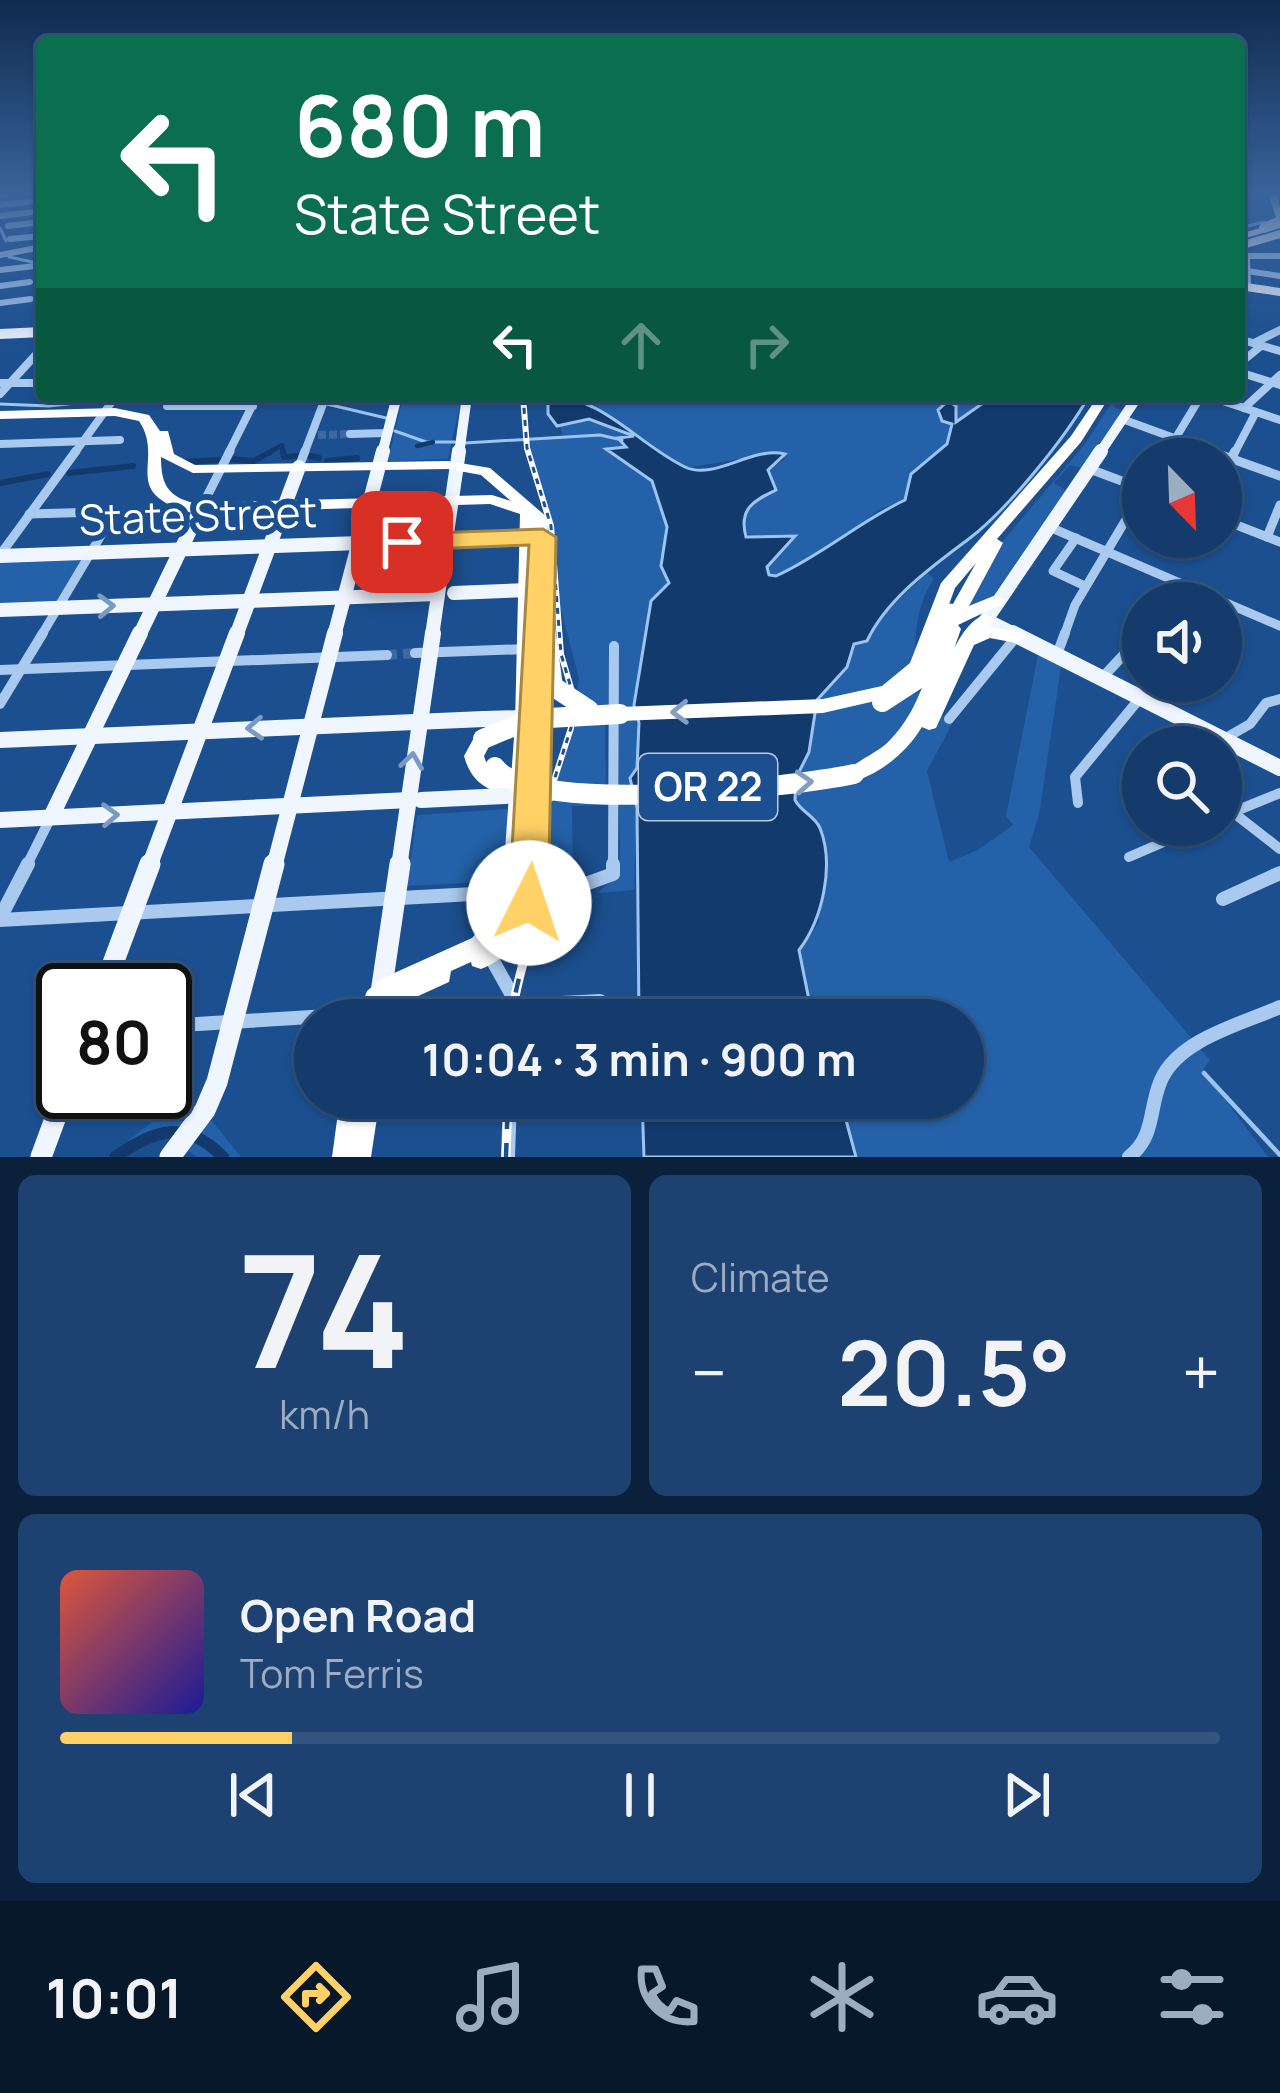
<!DOCTYPE html>
<meta charset="utf-8">
<style>
body{margin:0;font-family:Manrope,sans-serif;background:#1d4271;color:#f1f3f6;height:100vh;display:flex;flex-direction:column;font-size:45px;white-space:nowrap}
*{box-sizing:border-box;margin:0}
p{font-size:39px;color:#9dadc1}
.icon{flex:none;width:66px;height:66px;fill:none;stroke:currentColor;stroke-width:2;stroke-linecap:round;stroke-linejoin:round}
.map{position:relative;height:1157px;overflow:hidden}
.drawer{display:flex;flex-direction:column;gap:18px;padding:18px;background:#0b203b;flex:1}
.drawer>*{flex:none}
.top-card{position:absolute;left:36px;top:36px;width:1209px;height:366px;border-radius:12px;box-shadow:0 3px 9px #0004,0 0 0 3px #33557e;background:#0b6e4f;color:#fff;overflow:hidden}
.needle{width:78px;rotate:157deg}
.buttons{position:absolute;left:1122px;top:438px;display:grid;gap:24px}
.buttons a{display:grid;place-items:center;width:120px;height:120px;border-radius:50%;background:#143b6b;box-shadow:0 3px 9px #0004,0 0 0 3px #33557e;font-size:60px}
.speed{position:absolute;left:36px;top:963px;display:flex;gap:24px;font-size:60px;font-weight:700;text-align:center}
.speed>*{display:grid;place-content:center;width:156px;height:156px;border-radius:50%;background:#143b6b;box-shadow:0 3px 9px #0004,0 0 0 3px #33557e;line-height:1}
.speed .limit{border:6px solid #111;border-radius:18px;background:#fff;color:#111}
.pin{position:absolute;display:grid;place-items:center;width:102px;height:102px;color:#fff;margin:-51px;border-radius:24px;box-shadow:0 6px 18px #0006}
.me{position:absolute;width:132px;margin:-66px;rotate:4deg;stroke-linejoin:round;filter:drop-shadow(0 0 9px #0008)}
.turn{display:flex;align-items:center;gap:42px;height:252px;padding:0 60px;font-size:54px}
.turn .icon{width:156px;height:156px;stroke-width:2.5}
.turn b{display:block;font-size:84px;line-height:102px}
.lanes{display:flex;align-items:center;height:114px;padding:0 60px;background:#0003;justify-content:center;gap:60px;direction:ltr}
.lanes .off{opacity:.35}
.big{font-size:90px;font-weight:700;line-height:1.1}
.drawer .widget{flex:1;display:flex;flex-direction:column;justify-content:center;gap:18px;min-width:0;padding:0 42px;border-radius:18px;background:#1d4271}
.drawer .dial{align-items:center;gap:0}
.dial b{font-size:156px;line-height:1}
.song{display:flex;align-items:center;gap:36px}
.cover{width:144px;height:144px;border-radius:18px;background:linear-gradient(135deg,hsl(10 70% 55%),hsl(240 70% 35%))}
.played{height:12px;border-radius:6px;background:linear-gradient(90deg,#ffd166 20%,#33557e 20%)}
.keys{display:flex;justify-content:space-around;direction:ltr}
.heat{display:flex;justify-content:space-between;align-items:center;font-size:66px;direction:ltr}
.drawer .tiles{flex:1;display:grid;gap:18px;grid-template-columns:1fr 1fr}
.widget:last-child{grid-column:span 2}
.trip{position:absolute;left:294px;top:999px;width:690px;height:120px;border-radius:60px;background:#143b6b;box-shadow:0 3px 9px #0004,0 0 0 3px #33557e;font-weight:700;line-height:120px;text-align:center}
.dock{display:flex;height:192px;justify-content:space-around;align-items:center;background:#08182b;color:#9dadc1}
.dock .icon{width:84px;height:84px}
.dock .active{color:#ffd166}
.dock b{font-size:54px;color:#f1f3f6}
.map>svg:first-child{display:block}
.green{fill:#2461a8}
.water{fill:#123a6d;stroke:#9cc4f0;stroke-width:3}
.lines{fill:none;stroke-linecap:round;stroke-linejoin:round}
.stream-far1{stroke:#9cc4f0;stroke-width:3}
.stream{stroke:#9cc4f0;stroke-width:4.5}
.canal-far1{stroke:#123a6d;stroke-width:4.5}
.canal{stroke:#123a6d;stroke-width:6}
.river{stroke:#123a6d;stroke-width:12}
.minor-tunnel-far1{stroke:#3d69a0;stroke-width:8;stroke-dasharray:8 3;stroke-linecap:butt}
.minor-tunnel{stroke:#3d69a0;stroke-width:10;stroke-dasharray:10 6;stroke-linecap:butt}
.minor-far4{stroke:#a9c9ee;stroke-width:6}
.minor-far3{stroke:#a9c9ee;stroke-width:8}
.minor-far2{stroke:#a9c9ee;stroke-width:9}
.minor-far1{stroke:#a9c9ee;stroke-width:10}
.minor{stroke:#a9c9ee;stroke-width:14}
.major-far4{stroke:#f0f6ff;stroke-width:8}
.major-far3{stroke:#f0f6ff;stroke-width:10}
.major-far2{stroke:#f0f6ff;stroke-width:14}
.major-far1{stroke:#f0f6ff;stroke-width:16}
.major{stroke:#f0f6ff;stroke-width:21}
.highway{fill:#fff;fill-rule:evenodd}
.rail-far1-casing{stroke:#fff;stroke-width:6}
.rail-casing{stroke:#fff;stroke-width:9}
.rail-far1{stroke:#1b4f8f;stroke-width:3;stroke-dasharray:6;stroke-linecap:butt}
.rail{stroke:#1b4f8f;stroke-width:4.5;stroke-dasharray:14;stroke-linecap:butt}
.major-bridge{stroke:#f0f6ff;stroke-width:16}
.highway-bridge-far2{stroke:#fff;stroke-width:10}
.highway-bridge-far1{stroke:#fff;stroke-width:15}
.highway-bridge{stroke:#fff;stroke-width:20}
.oneway{stroke:#7b9ac1}
.oneway2{stroke:#829ec1}
.route{fill:#ffd166;stroke:#a68842;stroke-width:3}
.labels{text-anchor:middle;stroke-width:12;stroke-linejoin:round;paint-order:stroke}
.shield{fill:#1b4f8f;stroke:#bbcadd;stroke-width:3}
.shield-label{font-size:39px;font-weight:bold;fill:#fff}
.street-label{font-size:42px;fill:#fff;stroke:#1b4f8f}
</style>
<div class="map">
<svg width="1280" height="1157" viewBox="0 0 1280 1157">
<rect width="100%" height="100%" fill="#1b4f8f"/>
<g class="green">
<polygon points="403,396 462,396 448,459 388,461"/>
<polygon points="581,396 993,396 953,424 947,445 912,474 905,500 878,510 856,530 776,576 769,575 767,567 794,539 755,538 743,531 744,515 754,498 773,493 768,470 785,459 780,452 686,468"/>
<polygon points="1116,396 1121,396 1114,407 1122,411 1082,468 1070,465 1054,483 1066,491 990,601 959,616 992,554 1085,444"/>
<polygon points="589,419 634,436 621,440 626,447 608,450 652,481 667,527 661,566 669,581 651,601 634,705 639,743 634,890 598,893 620,873 618,722 605,707 606,805 572,806 573,878 549,879 550,802 572,734 579,678 558,599 552,520 538,488 529,437 563,436 559,423"/>
<polygon points="86,555 56,605 0,608 0,558"/>
<path d="M927,573L934,579C909,615 914,662 922,703L953,722L927,771L949,862L978,850L1013,825L1006,816L1038,655L1061,667L1039,815L1029,847L1210,1060L1203,1070L1268,1157H856L840,1098H963V1020H813L799,949L819,923L811,815L797,806L795,778L809,752L817,700L847,667L854,644L870,637L876,622Z"/>
<polygon points="508,809 504,881 407,886 417,815"/>
<polygon points="153,1121 212,1121 241,1157 197,1157 166,1134 123,1157 108,1157"/>
</g>
<g class="water">
<path d="M548,396C603,396 636,443 685,467C714,481 752,446 785,454L768,470L776,490C755,500 738,508 746,537L795,536L767,567L769,575L776,576C822,555 862,520 905,500L911,474L947,444L952,424L942,421L938,410L948,401L956,406V422L993,396H1089C1065,438 1009,508 970,538C933,566 887,598 867,641L854,644L847,667L817,700L809,752L796,778L795,800C801,812 814,815 820,828C835,866 822,920 799,950L813,1020H639L637,808L630,778L637,768L639,723L634,705L651,601L669,583L661,566L667,527L652,481L606,449L626,447L618,438L634,436L589,419L557,426L548,414Z"/>
<polygon points="642,1098 840,1098 856,1157 644,1157"/>
</g>
<g class="lines">
<g class="stream-far1">
<polyline points="0,228 6,241"/>
<polyline points="1239,228 1264,222"/>
<polyline points="9,257 42,264"/>
<polyline points="42,282 42,289"/>
<polyline points="293,396 386,418"/>
<polyline points="0,404 49,406 140,396"/>
<polyline points="395,431 426,442 455,442"/>
<polyline points="465,443 600,435 622,440"/>
</g>
<polyline class="stream" points="1204,1073 1280,1155"/>
<g class="canal-far1">
<polyline points="417,446 433,442"/>
<polyline points="267,454 282,445 283,454"/>
</g>
<g class="canal">
<polyline points="283,451 284,457 297,456"/>
<polyline points="310,456 319,458"/>
<polyline points="230,459 254,461 272,451"/>
<polyline points="327,461 357,458"/>
<polyline points="184,462 219,460"/>
<polyline points="69,473 133,466"/>
<polyline points="0,483 48,474"/>
</g>
<path class="river" d="M115,1157C156,1129 185,1119 223,1157"/>
<polyline class="minor-tunnel-far1" points="318,435 350,434"/>
<polyline class="minor-tunnel" points="387,655 415,653"/>
<g class="minor-far4">
<polyline points="0,195 5,194"/>
<polyline points="0,205 42,200"/>
<polyline points="0,216 42,211"/>
<polyline points="8,226 42,222"/>
<polyline points="10,239 42,236"/>
<polyline points="0,255 42,247"/>
<polyline points="0,270 35,266"/>
<polyline points="1247,271 1280,276"/>
<polyline points="0,286 30,282"/>
<polyline points="1248,288 1247,256 1280,256"/>
<polyline points="0,303 31,299"/>
</g>
<g class="minor-far3">
<polyline points="1239,339 1280,351"/>
<polyline points="1254,343 1280,330"/>
<polyline points="1239,364 1261,346"/>
<polyline points="1239,372 1280,385"/>
<polyline points="0,383 42,383"/>
<polyline points="0,394 42,348"/>
<polyline points="1208,396 1280,420"/>
<polyline points="467,399 517,399"/>
<polyline points="167,406 253,406"/>
<polyline points="1244,408 1280,375"/>
<polyline points="1122,419 1218,454"/>
<polyline points="350,434 386,433"/>
<polyline points="0,444 120,440"/>
<polyline points="74,454 116,396"/>
<polyline points="228,454 257,396"/>
<polyline points="304,454 326,396"/>
<polyline points="1166,454 1201,396"/>
<polyline points="1234,454 1256,412"/>
</g>
<g class="minor-far2">
<polyline points="1210,451 1280,476"/>
<polyline points="1163,459 1168,451"/>
<polyline points="299,467 305,451"/>
<polyline points="1087,468 1143,489"/>
<polyline points="1221,477 1235,451"/>
<polyline points="201,508 230,451"/>
<polyline points="29,514 170,510"/>
<polyline points="1221,519 1280,542"/>
<polyline points="1047,526 1280,626"/>
<polyline points="1267,537 1280,505"/>
<polyline points="1076,538 1053,571 1085,586"/>
<polyline points="445,540 531,537"/>
<polyline points="0,555 76,451"/>
<polyline points="1171,603 1187,586"/>
<polyline points="41,636 115,512"/>
<polyline points="1064,636 1075,605 1143,491"/>
</g>
<g class="minor-far1">
<polyline points="415,653 526,649"/>
<polyline points="1056,657 1065,633"/>
<polyline points="0,670 387,655"/>
<polyline points="1101,679 1143,634"/>
<polyline points="0,704 43,633"/>
<polyline points="949,719 1016,637"/>
<polyline points="1210,747 1250,724 1266,703 1280,699"/>
<polyline points="1078,803 1075,777 1140,698"/>
<polyline points="1221,803 1280,849"/>
<polyline points="1221,817 1280,793"/>
<polyline points="1129,857 1203,825"/>
<polyline points="26,867 51,817"/>
<polyline points="613,867 614,646"/>
</g>
<g class="minor">
<polyline points="528,891 569,890 613,874 613,864"/>
<polyline points="1223,899 1280,873"/>
<polyline points="0,918 28,864"/>
<polyline points="0,920 511,892"/>
<polyline points="489,954 512,995 513,1020"/>
<polyline points="416,1005 424,1010 600,1001"/>
<polyline points="165,1026 343,1015 367,1004"/>
<polyline points="508,1157 510,1098"/>
<path d="M1129,1157C1156,1135 1148,1110 1161,1080C1179,1039 1242,1024 1280,1007"/>
</g>
<g class="major-far4">
<polyline points="1239,246 1280,234"/>
<polyline points="1239,286 1280,292"/>
</g>
<g class="major-far3">
<polyline points="0,334 42,332"/>
<polyline points="382,454 397,396"/>
<polyline points="459,454 467,396"/>
<polyline points="1099,454 1138,396"/>
</g>
<g class="major-far2">
<polyline points="0,556 445,540"/>
<polyline points="454,593 529,590"/>
<polyline points="0,610 437,594"/>
<polyline points="139,636 201,508"/>
<polyline points="236,636 299,467"/>
<polyline points="334,636 383,451"/>
<polyline points="432,636 459,451"/>
<polyline points="1018,636 986,620 1101,451"/>
</g>
<g class="major-far1">
<polyline points="1012,633 1280,768"/>
<polyline points="0,740 484,719"/>
<polyline points="51,817 140,633"/>
<polyline points="0,820 410,800"/>
<polyline points="149,867 237,633"/>
<polyline points="274,867 335,633"/>
<polyline points="399,867 433,633"/>
</g>
<g class="major">
<polyline points="103,990 150,864"/>
<polyline points="377,1020 400,864"/>
<polyline points="41,1157 65,1092"/>
<polyline points="170,1157 205,1110 217,1082 274,864"/>
</g>
<g class="highway">
<polygon points="1268,194 1276,194 1280,206 1280,228 1239,240 1239,234 1278,223"/>
<path d="M1098,396H1110L1081,442L997,539L1003,543L969,606L996,595L1004,600L1002,604L958,625L961,629L954,649C961,635 971,619 986,614L995,620L990,627L1022,633L1025,637L1016,643L990,638L974,645L936,728L929,730L922,727C905,754 883,771 854,782L847,780L844,774C856,760 877,754 890,740C921,709 928,665 945,626L942,624C930,658 923,681 888,698L823,713L620,721L613,719L610,714L613,709L620,707L823,699L882,686L910,663L941,583L1071,436ZM976,563L949,611L952,614L944,618L955,588Z"/>
<path d="M115,408L149,415L160,431H168L174,454L195,465L448,461L490,468L548,518L547,597L552,602L563,687L561,692H547L545,687L535,617L532,775L541,776L544,782C545,845 554,940 481,969L472,966L471,962L451,971L449,982L416,997L400,1020H356L367,991L381,979L472,938L501,905L509,795C485,790 471,781 464,756L476,734L483,732L490,734L493,739L484,756C488,770 496,777 511,779L515,723L520,514L490,504L192,513C117,492 166,461 139,421L115,416L0,419V411ZM161,457L193,473L448,469L481,475L511,501L492,495L193,503C167,496 161,483 161,457Z"/>
<polygon points="340,1098 380,1098 371,1157 332,1157"/>
</g>
<defs>
<polyline id="rail-far1" points="523,396 527,448 551,526 561,654 574,698 571,728 547,802 544,867"/>
<g id="rail">
<path d="M511,1020C517,967 542,917 544,864"/>
<polyline points="506,1157 508,1098"/>
</g>
</defs>
<use href="#rail-far1" class="rail-far1-casing"/>
<use href="#rail" class="rail-casing"/>
<use href="#rail-far1" class="rail-far1"/>
<use href="#rail" class="rail"/>
<g class="major-bridge">
<polyline points="484,719 524,718"/>
<polyline points="421,800 548,794"/>
</g>
<polyline class="highway-bridge-far2" points="1264,228 1280,221"/>
<polyline class="highway-bridge-far1" points="940,636 950,611"/>
<g class="highway-bridge">
<polyline points="554,687 589,710"/>
<polyline points="882,702 925,674 941,633"/>
<polyline points="483,739 531,719 620,714"/>
<path d="M495,767C531,817 793,787 854,774"/>
</g>
</g>
<defs><path id="oneway-chevron" d="M-2-3.5L2.5 0L-2 3.5" fill="none" stroke-width="1.6" stroke-linecap="round" stroke-linejoin="round" transform="scale(3)"/></defs>
<g class="oneway">
<use href="#oneway-chevron" transform="translate(106 606) rotate(-2)"/>
<use href="#oneway-chevron" transform="translate(255 728) rotate(177)"/>
<use href="#oneway-chevron" transform="translate(412 761) rotate(-82)"/>
<use href="#oneway-chevron" transform="translate(110 815) rotate(-3)"/>
</g>
<g class="oneway2">
<use href="#oneway-chevron" transform="translate(680 712) rotate(178)"/>
<use href="#oneway-chevron" transform="translate(804 782) rotate(-4)"/>
</g>
<linearGradient id="sky" x2="0" y2="1"><stop stop-color="#0f2b4f"/><stop offset="0.54" stop-color="#39639b"/><stop offset="1" stop-color="#39639b" stop-opacity="0"/></linearGradient>
<rect width="1280" height="356" fill="url(#sky)"/>
<polygon class="route" points="543,529 556,537 548,903 542,915 529,919 515,915 509,903 529,545 402,550 389,542 402,534"/>
<g class="labels">
<rect class="shield" x="639" y="754" width="138" height="66" rx="9"/>
<g class="shield-label">
<text x="708" y="801">OR 22</text>
</g>
<g class="street-label">
<text transform="translate(198 516) rotate(-2)" y="15">State Street</text>
</g>
</g>
</svg>
<div class="buttons">
<a><svg class="needle" viewBox="-14 -14 28 28"><path d="M0-13l5 13h-10z" fill="#e53935"/><path d="M0 13l5-13h-10z" fill="#9dadc1"/></svg></a>
<a><svg class="icon" aria-label="sound" viewBox="0 0 24 24"><path d="M4 9h4l5-4v14l-5-4H4zM17 9q2 3 0 6"/></svg></a>
<a><svg class="icon" aria-label="search" viewBox="0 0 24 24"><circle cx="10" cy="10" r="6"/><path d="M15 15l6 6"/></svg></a>
</div>
<div class="speed"><div class="limit">80</div></div>
<div class="pin" style="left:402px;top:542px;background:#d93025"><svg class="icon" aria-label="arrive" viewBox="0 0 24 24"><path d="M6 21V4h12l-3 4 3 4H6"/></svg></div>
<svg class="me" style="left:529px;top:903px" viewBox="-20 -20 40 40"><circle r="19" fill="#fff"/><path d="M0-13L10 11 0 6-10 11z" fill="#ffd166"/></svg>
<div class="trip">10:04 · 3 min · 900 m</div>
<div class="top-card">
<div class="turn"><svg class="icon" aria-label="left" viewBox="0 0 24 24"><path d="M17 20v-9H6M10 6l-5 5 5 5"/></svg><div><b>680 m</b>State Street</div></div>
<div class="lanes"><svg class="icon" aria-label="left" viewBox="0 0 24 24"><path d="M17 20v-9H6M10 6l-5 5 5 5"/></svg><svg class="icon off" aria-label="ahead" viewBox="0 0 24 24"><path d="M12 20V5M6 11l6-6 6 6"/></svg><svg class="icon off" aria-label="right" viewBox="0 0 24 24"><path d="M7 20v-9h11M14 6l5 5-5 5"/></svg></div>
</div>
</div>
<section class="drawer">
<div class="tiles">
<div class="widget dial"><b>74</b><p>km/h</p></div>
<div class="widget"><p>Climate</p>
<div class="heat"><a>−</a><b class="big">20.5°</b><a>+</a></div>
</div>
<div class="widget">
<div class="song"><i class="cover"></i><div><b>Open Road</b><p>Tom Ferris</p></div></div>
<div class="played"></div>
<div class="keys"><svg class="icon" aria-label="previous" viewBox="0 0 24 24"><path d="M18 5L8 12l10 7zM5 5v14"/></svg><svg class="icon" aria-label="pause" viewBox="0 0 24 24"><path d="M8 5v14M16 5v14"/></svg><svg class="icon" aria-label="next" viewBox="0 0 24 24"><path d="M6 5l10 7-10 7zM19 5v14"/></svg></div>
</div>
</div>
</section>
<nav class="dock">
<b>10:01</b>
<svg class="icon active" aria-label="directions" viewBox="0 0 24 24"><path d="M12 3l9 9-9 9-9-9zM9 14v-3h6M13 9l2 2-2 2"/></svg>
<svg class="icon" aria-label="music" viewBox="0 0 24 24"><path d="M9 18V5l10-2v13"/><circle cx="6" cy="18" r="3"/><circle cx="16" cy="16" r="3"/></svg>
<svg class="icon" aria-label="phone" viewBox="0 0 24 24"><path d="M5 4h4l2 5-3 2q2 4 5 5l2-3 5 2v4C11 20 4 13 5 4z"/></svg>
<svg class="icon" aria-label="climate" viewBox="0 0 24 24"><path d="M12 3v18M4 7l16 10M4 17L20 7"/></svg>
<svg class="icon" aria-label="car" viewBox="0 0 24 24"><path d="M5 17H2v-5l4-1 3-4h7l3 4 3 1v5h-3M9 17h6M6 11h13"/><circle cx="7" cy="17" r="2"/><circle cx="17" cy="17" r="2"/></svg>
<svg class="icon" aria-label="filters" viewBox="0 0 24 24"><path d="M4 7h16M4 17h16"/><circle cx="9" cy="7" r="2"/><circle cx="15" cy="17" r="2"/></svg>
</nav>
